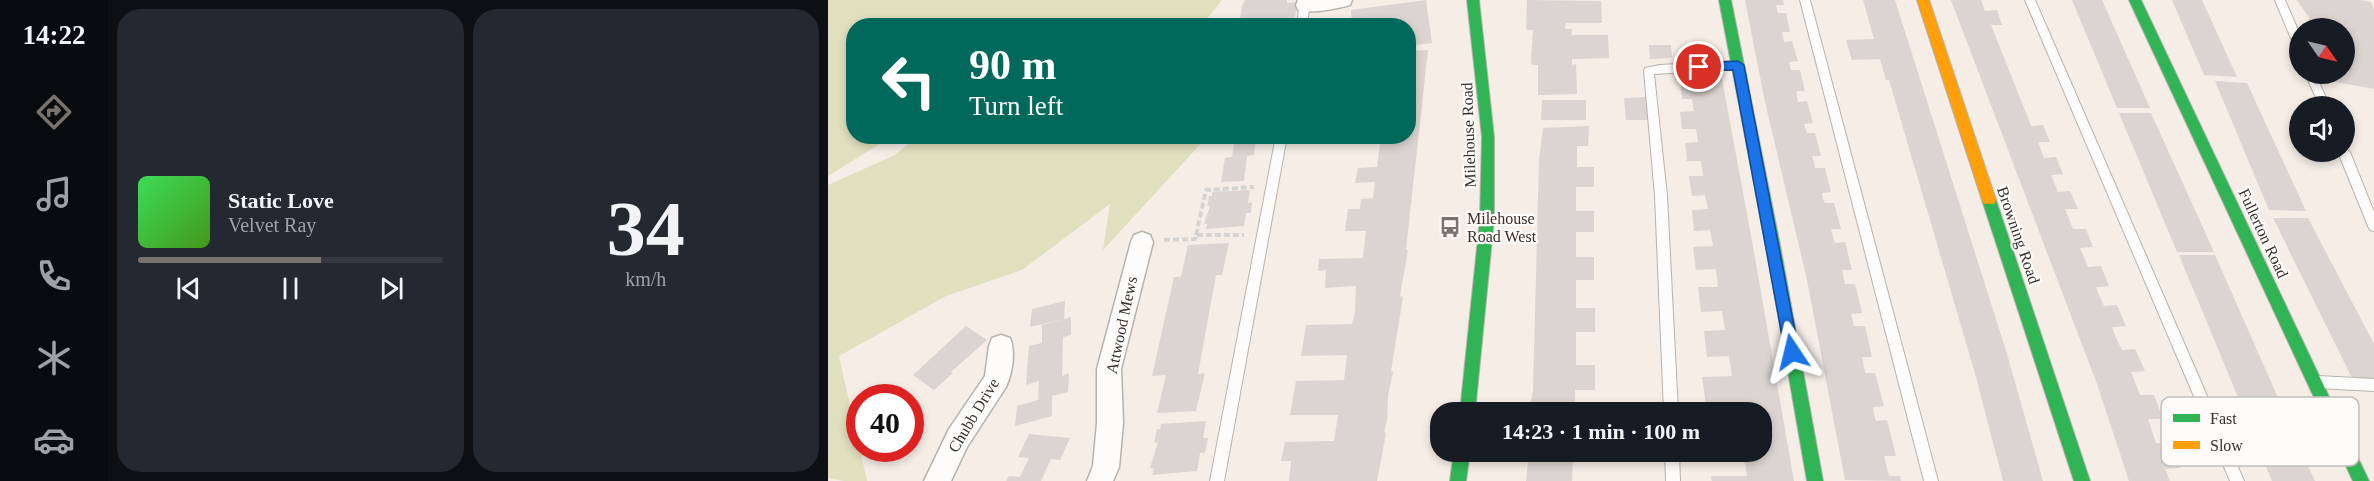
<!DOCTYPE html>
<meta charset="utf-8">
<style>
body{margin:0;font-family:"Times New Roman",serif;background:#242831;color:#f1f3f6;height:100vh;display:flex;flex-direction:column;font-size:22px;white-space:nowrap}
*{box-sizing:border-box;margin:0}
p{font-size:20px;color:#9ea1a6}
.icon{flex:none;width:33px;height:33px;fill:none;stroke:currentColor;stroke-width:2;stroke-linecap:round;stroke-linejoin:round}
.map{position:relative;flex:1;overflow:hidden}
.details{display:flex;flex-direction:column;gap:9px;padding:9px;background:#0d0f14;width:720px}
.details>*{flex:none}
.top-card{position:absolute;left:18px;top:18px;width:570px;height:126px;border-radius:24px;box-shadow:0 3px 9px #0003;background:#00695c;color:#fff;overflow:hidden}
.needle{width:39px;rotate:124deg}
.tools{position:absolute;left:1461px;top:18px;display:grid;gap:12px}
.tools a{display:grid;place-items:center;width:66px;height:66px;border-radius:50%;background:#171b24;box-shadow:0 3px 9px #0003;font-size:30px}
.speed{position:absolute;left:18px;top:384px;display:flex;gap:12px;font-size:30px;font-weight:700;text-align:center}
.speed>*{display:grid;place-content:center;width:78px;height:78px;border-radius:50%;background:#171b24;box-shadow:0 3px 9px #0003;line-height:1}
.speed .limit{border:9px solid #d22;background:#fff;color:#111}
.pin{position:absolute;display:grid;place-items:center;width:51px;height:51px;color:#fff;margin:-26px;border:3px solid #fff;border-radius:50%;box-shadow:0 2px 6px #0007}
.me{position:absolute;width:66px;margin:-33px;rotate:350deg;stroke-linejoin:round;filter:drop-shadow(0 0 4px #0008)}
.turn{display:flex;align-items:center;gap:21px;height:126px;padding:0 24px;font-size:27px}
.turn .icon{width:78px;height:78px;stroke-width:2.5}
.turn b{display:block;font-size:42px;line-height:51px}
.details .card{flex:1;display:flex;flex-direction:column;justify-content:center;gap:9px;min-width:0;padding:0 21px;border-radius:24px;background:#242831}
.details .dial{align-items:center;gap:0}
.dial b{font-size:78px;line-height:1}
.song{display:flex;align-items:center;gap:18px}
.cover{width:72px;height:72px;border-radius:9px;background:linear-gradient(135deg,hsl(130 70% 55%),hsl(100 70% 35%))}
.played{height:6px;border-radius:3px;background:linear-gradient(90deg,#79726d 60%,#363941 60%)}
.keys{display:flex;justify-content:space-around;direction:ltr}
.details .tiles{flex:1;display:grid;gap:9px;grid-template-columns:repeat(2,1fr)}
.trip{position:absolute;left:602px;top:402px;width:342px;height:60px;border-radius:24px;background:#171b24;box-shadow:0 3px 9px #0003;font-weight:700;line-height:60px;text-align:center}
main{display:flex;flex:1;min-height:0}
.dock{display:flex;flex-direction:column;width:108px;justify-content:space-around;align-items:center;background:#090b0e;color:#9ea1a6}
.dock .icon{width:42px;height:42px}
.dock .current{color:#79726d}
.dock b{font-size:27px;color:#f1f3f6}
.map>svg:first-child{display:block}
.green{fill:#e0dfbe}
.building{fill:#dbd4d0}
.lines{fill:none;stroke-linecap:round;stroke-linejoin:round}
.lane-casing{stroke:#b8b2ad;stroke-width:2}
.street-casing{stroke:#b8b2ad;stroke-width:3}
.fast-casing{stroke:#b8b2ad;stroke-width:2}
.slow-casing{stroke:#b8b2ad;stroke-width:2}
.path{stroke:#d6d4d2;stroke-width:4;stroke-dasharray:6 3;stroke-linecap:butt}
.lane{fill:#fefcfb;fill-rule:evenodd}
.street{fill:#fefcfb;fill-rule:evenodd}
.fast{fill:#30b455;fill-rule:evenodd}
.slow{fill:#ff9f0a;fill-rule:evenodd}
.route{fill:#1a73e8;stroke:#114b97;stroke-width:1.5}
.labels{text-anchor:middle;stroke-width:4.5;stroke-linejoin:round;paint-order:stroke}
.street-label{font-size:16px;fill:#36302c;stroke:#fefbf9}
.poi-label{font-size:16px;fill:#36302c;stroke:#fefbf9;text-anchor:start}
.key{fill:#fefbf9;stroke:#c2bebc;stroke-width:1.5}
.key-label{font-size:16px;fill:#36302c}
</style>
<main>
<nav class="dock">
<b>14:22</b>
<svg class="icon current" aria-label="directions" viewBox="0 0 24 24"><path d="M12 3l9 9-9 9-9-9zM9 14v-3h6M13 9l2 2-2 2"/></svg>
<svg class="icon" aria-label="music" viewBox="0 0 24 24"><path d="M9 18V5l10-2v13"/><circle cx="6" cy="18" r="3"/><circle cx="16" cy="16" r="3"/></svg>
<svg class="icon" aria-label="phone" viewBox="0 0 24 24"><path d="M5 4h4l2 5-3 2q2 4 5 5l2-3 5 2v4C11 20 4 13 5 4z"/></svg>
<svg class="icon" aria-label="climate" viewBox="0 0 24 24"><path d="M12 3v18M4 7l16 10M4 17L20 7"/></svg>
<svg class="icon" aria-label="car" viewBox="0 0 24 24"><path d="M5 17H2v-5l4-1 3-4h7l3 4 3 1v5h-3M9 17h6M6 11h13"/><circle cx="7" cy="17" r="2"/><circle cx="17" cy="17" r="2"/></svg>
</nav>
<section class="details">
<div class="tiles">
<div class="card">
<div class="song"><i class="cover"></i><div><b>Static Love</b><p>Velvet Ray</p></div></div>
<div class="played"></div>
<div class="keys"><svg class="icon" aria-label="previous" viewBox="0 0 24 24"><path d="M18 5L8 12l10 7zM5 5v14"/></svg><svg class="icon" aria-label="pause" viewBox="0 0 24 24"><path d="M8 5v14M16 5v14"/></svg><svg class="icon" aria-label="next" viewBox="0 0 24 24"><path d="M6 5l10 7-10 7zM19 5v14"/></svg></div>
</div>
<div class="card dial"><b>34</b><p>km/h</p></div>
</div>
</section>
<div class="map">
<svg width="1546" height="481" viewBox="0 0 1546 481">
<rect width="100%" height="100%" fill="#f5ede6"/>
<g class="green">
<polygon points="0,0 394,0 374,25 26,26 26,136 63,137 0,176"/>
<polygon points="89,137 379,137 275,250 282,204 194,270 118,296 11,356 39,481 16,481 0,478 0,185 67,155"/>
</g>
<g class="building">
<polygon points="417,0 459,0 459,3 470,2 465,26 411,26 414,6"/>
<polygon points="598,0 604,43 580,46 580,26 524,26 523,10"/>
<polygon points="699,0 773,1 774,23 738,23 737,29 744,29 743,35 780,35 781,58 744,59 744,65 748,64 749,94 710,95 710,65 704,65 703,62 705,30 699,30 698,26"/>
<polygon points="917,0 955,0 956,5 948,5 950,13 958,13 962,32 954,32 956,42 964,41 970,61 961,62 963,70 972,70 977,91 968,91 970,102 979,101 985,123 976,124 979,133 987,133 993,156 984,156 986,163 987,168 997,168 1003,192 994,193 995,199 997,203 1006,203 1013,229 1003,229 1005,237 1007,243 1017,242 1024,270 1014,270 1017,284 1027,284 1034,313 1023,314 1026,326 1037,326 1044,357 1034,357 1037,373 1047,373 1056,406 1045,407 1046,414 1048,421 1059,420 1068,456 1056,456 1061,476 1072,476 1073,481 1017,480 979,280 937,102"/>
<polygon points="1035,0 1067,0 1179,354 1215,481 1175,481 1148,377 1061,80 1058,80 1052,59 1024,60 1018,40 1046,39"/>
<polygon points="1123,0 1153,0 1157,11 1169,10 1174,25 1163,25 1200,118 1203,126 1215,125 1222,142 1210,142 1216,158 1228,157 1235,174 1223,175 1230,192 1242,191 1250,209 1237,209 1245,229 1258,229 1265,247 1252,248 1256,257 1260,267 1273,266 1281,286 1268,287 1272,297 1276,306 1289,305 1298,326 1284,327 1288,338 1294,350 1307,349 1317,371 1303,372 1312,395 1326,395 1335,419 1320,419 1328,443 1343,443 1348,456 1352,468 1337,469 1342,481 1301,481 1269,384"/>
<polygon points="1244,0 1274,0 1322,108 1289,108"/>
<polygon points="1344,0 1374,0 1409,77 1376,75"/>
<polygon points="1469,0 1532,0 1543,2 1546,10 1546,89 1502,81 1500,74 1516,74 1516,28 1485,28 1482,19"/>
<polygon points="821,45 843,45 844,58 822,59"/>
<polygon points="600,50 578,249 580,250 574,284 572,296 575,297 563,371 565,372 560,396 559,421 556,432 558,433 549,481 461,481 463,461 453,461 457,442 506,441 510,415 462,415 468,381 516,380 519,355 473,356 478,325 524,324 527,313 528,286 497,288 498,270 490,271 491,259 535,258 538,231 517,231 518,223 520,209 532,209 533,199 545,198 547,182 527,183 530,168 549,167 553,136 580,136 580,51"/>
<polygon points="893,74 924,241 966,481 884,481 883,476 919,476 916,454 885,456 884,452 933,452 933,412 909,412 908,403 878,405 874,377 904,376 901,356 879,357 876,331 897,330 894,311 873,312 870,287 890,287 888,269 868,270 865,247 885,246 882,230 866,231 864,210 880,209 877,195 864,196 861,176 875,176 873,161 859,161 857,143 870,142 869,135 868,129 854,129 852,112 866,111 864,99 854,99 853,89 854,80 861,79 860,75"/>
<polygon points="1387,81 1419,83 1478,211 1441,210"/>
<polygon points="821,97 823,120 798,120 796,98"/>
<polygon points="714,100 758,100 758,120 713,120"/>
<polygon points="1291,113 1323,113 1386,252 1349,252"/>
<polygon points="761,126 760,146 749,146 749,167 766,167 766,187 748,187 748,211 766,211 766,232 748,232 748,257 766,257 766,280 748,280 748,308 767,308 767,332 748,332 748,365 767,365 767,390 747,390 747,412 701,412 705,391 711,160 715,128"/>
<polygon points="407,136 428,136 426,155 419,156 416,181 393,182 397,158 404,157"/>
<polygon points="422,190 420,203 424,202 423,213 418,213 416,226 378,229 379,224 376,224 382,206 379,206 381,196 384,196 384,192"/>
<polygon points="1445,218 1480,218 1546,344 1546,380 1525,380"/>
<polygon points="401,243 394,275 388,275 370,374 377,373 368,411 329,413 338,375 324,376 346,277 353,277 360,245"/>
<polygon points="1351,255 1387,255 1470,443 1429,443"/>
<polygon points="237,301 236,319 202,327 204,309"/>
<polygon points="243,317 243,335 235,337 234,376 241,373 240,392 224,396 224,416 187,426 189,406 210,400 211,381 198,385 201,346 214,343 214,325"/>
<polygon points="138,326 159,340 123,372 125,373 106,390 85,375"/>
<polygon points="378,421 375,438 380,438 377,453 372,453 369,471 324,475 326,469 322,468 330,442 326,443 329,429 332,429 333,424"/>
<polygon points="201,434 242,438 232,460 223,459 213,481 178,481 181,476 192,477 201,458 190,457"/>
<polygon points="1430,448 1472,448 1487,481 1444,481"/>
<polygon points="701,452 745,452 744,481 698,481"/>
</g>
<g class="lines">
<defs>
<g id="lane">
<polygon points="472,0 482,0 479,26 469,26"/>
<polygon points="972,0 982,0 1110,481 1096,481"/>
<polygon points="1197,0 1207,0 1416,481 1402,481"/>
<polygon points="1447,0 1457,0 1472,35 1472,52 1467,48"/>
<polygon points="909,61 914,65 909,69 826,74 839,196 850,412 836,412 827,196 816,71 817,68 832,65"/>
<polygon points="1477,74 1487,74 1502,106 1492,106"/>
<polygon points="448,136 459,136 396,481 382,481"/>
<polygon points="1516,148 1522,152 1546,212 1546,231 1542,230 1540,226 1510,152 1516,152"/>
<polygon points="1490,376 1546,379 1546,391 1490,388 1485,386 1483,382 1485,378"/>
<polygon points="837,452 851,452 852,481 838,481"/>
</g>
<g id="street">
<path d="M470,0H524L522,5C507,9 485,14 470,10L468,5Z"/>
<polygon points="314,232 322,235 325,242 293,369 295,423 291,467 285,481 259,481 265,466 269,423 269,369 303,242 306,235"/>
<path d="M173,335L182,338C188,352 184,374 178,387L139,447L123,481H96L121,429L157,376L161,346L164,338Z"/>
</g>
<g id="fast">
<polygon points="639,0 651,0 666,137 666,219 647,412 632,412 652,219 654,137"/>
<polygon points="891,0 903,0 952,245 995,481 979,481 938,245"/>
<polygon points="1301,0 1313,0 1541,481 1525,481"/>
<polygon points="1161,195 1166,196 1168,200 1262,481 1246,481 1154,200 1156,196"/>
<polygon points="626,452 642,452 638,481 622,481"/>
</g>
<polygon id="slow" points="1089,0 1101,0 1168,200 1166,204 1156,204 1154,200"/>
</defs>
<use href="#lane" class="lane-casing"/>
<use href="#street" class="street-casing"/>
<use href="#fast" class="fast-casing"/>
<use href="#slow" class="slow-casing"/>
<g class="path">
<polyline points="368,235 378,190 426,187"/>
<polyline points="336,240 367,239 368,235 416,235"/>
</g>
<use href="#lane" class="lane"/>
<use href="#street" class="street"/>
<use href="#fast" class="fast"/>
<use href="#slow" class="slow"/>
</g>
<polygon class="route" points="910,61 916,65 971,352 969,357 964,359 959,357 957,352 905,70 871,71 865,67 871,63"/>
<defs>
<symbol id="bus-bare" viewBox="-9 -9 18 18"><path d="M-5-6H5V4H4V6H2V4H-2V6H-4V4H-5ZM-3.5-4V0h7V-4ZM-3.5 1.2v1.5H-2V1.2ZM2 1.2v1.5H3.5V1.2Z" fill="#79726d" stroke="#fefbf9" stroke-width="2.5" paint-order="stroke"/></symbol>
</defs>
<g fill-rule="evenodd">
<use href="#bus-bare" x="607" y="212" width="30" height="30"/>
</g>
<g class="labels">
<g class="street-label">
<text transform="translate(640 135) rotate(-92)" y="6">Milehouse Road</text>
<text transform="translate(1436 233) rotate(65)" y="6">Fullerton Road</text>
<text transform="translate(1191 235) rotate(71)" y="6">Browning Road</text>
<text transform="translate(293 325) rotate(-78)" y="6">Attwood Mews</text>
<text transform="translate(145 415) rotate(-59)" y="6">Chubb Drive</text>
</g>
<g class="poi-label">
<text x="639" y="224">Milehouse<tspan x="639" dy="18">Road West</tspan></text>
</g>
</g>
<rect x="1333" y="397" width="198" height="69" rx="9" class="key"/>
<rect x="1345" y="414" width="27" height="8" fill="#30b455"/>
<rect x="1345" y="441" width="27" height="8" fill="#ff9f0a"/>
<g class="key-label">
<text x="1382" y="424">Fast</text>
<text x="1382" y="451">Slow</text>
</g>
</svg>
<div class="tools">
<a><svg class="needle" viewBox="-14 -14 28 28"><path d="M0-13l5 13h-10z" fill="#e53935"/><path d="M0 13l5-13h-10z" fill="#9ea1a6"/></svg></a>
<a><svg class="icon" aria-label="sound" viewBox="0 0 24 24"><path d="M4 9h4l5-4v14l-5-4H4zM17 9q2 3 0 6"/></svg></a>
</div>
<div class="speed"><div class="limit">40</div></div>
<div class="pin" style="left:871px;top:67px;background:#d93025"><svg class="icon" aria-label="arrive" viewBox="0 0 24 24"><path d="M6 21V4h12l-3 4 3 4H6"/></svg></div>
<svg class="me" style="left:964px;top:352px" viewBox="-20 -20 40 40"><path d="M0-17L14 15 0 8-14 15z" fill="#1a73e8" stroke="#fff" stroke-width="4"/></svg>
<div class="trip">14:23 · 1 min · 100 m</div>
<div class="top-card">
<div class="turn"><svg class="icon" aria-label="left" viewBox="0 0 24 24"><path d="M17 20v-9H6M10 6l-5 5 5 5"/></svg><div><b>90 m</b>Turn left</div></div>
</div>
</div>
</main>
